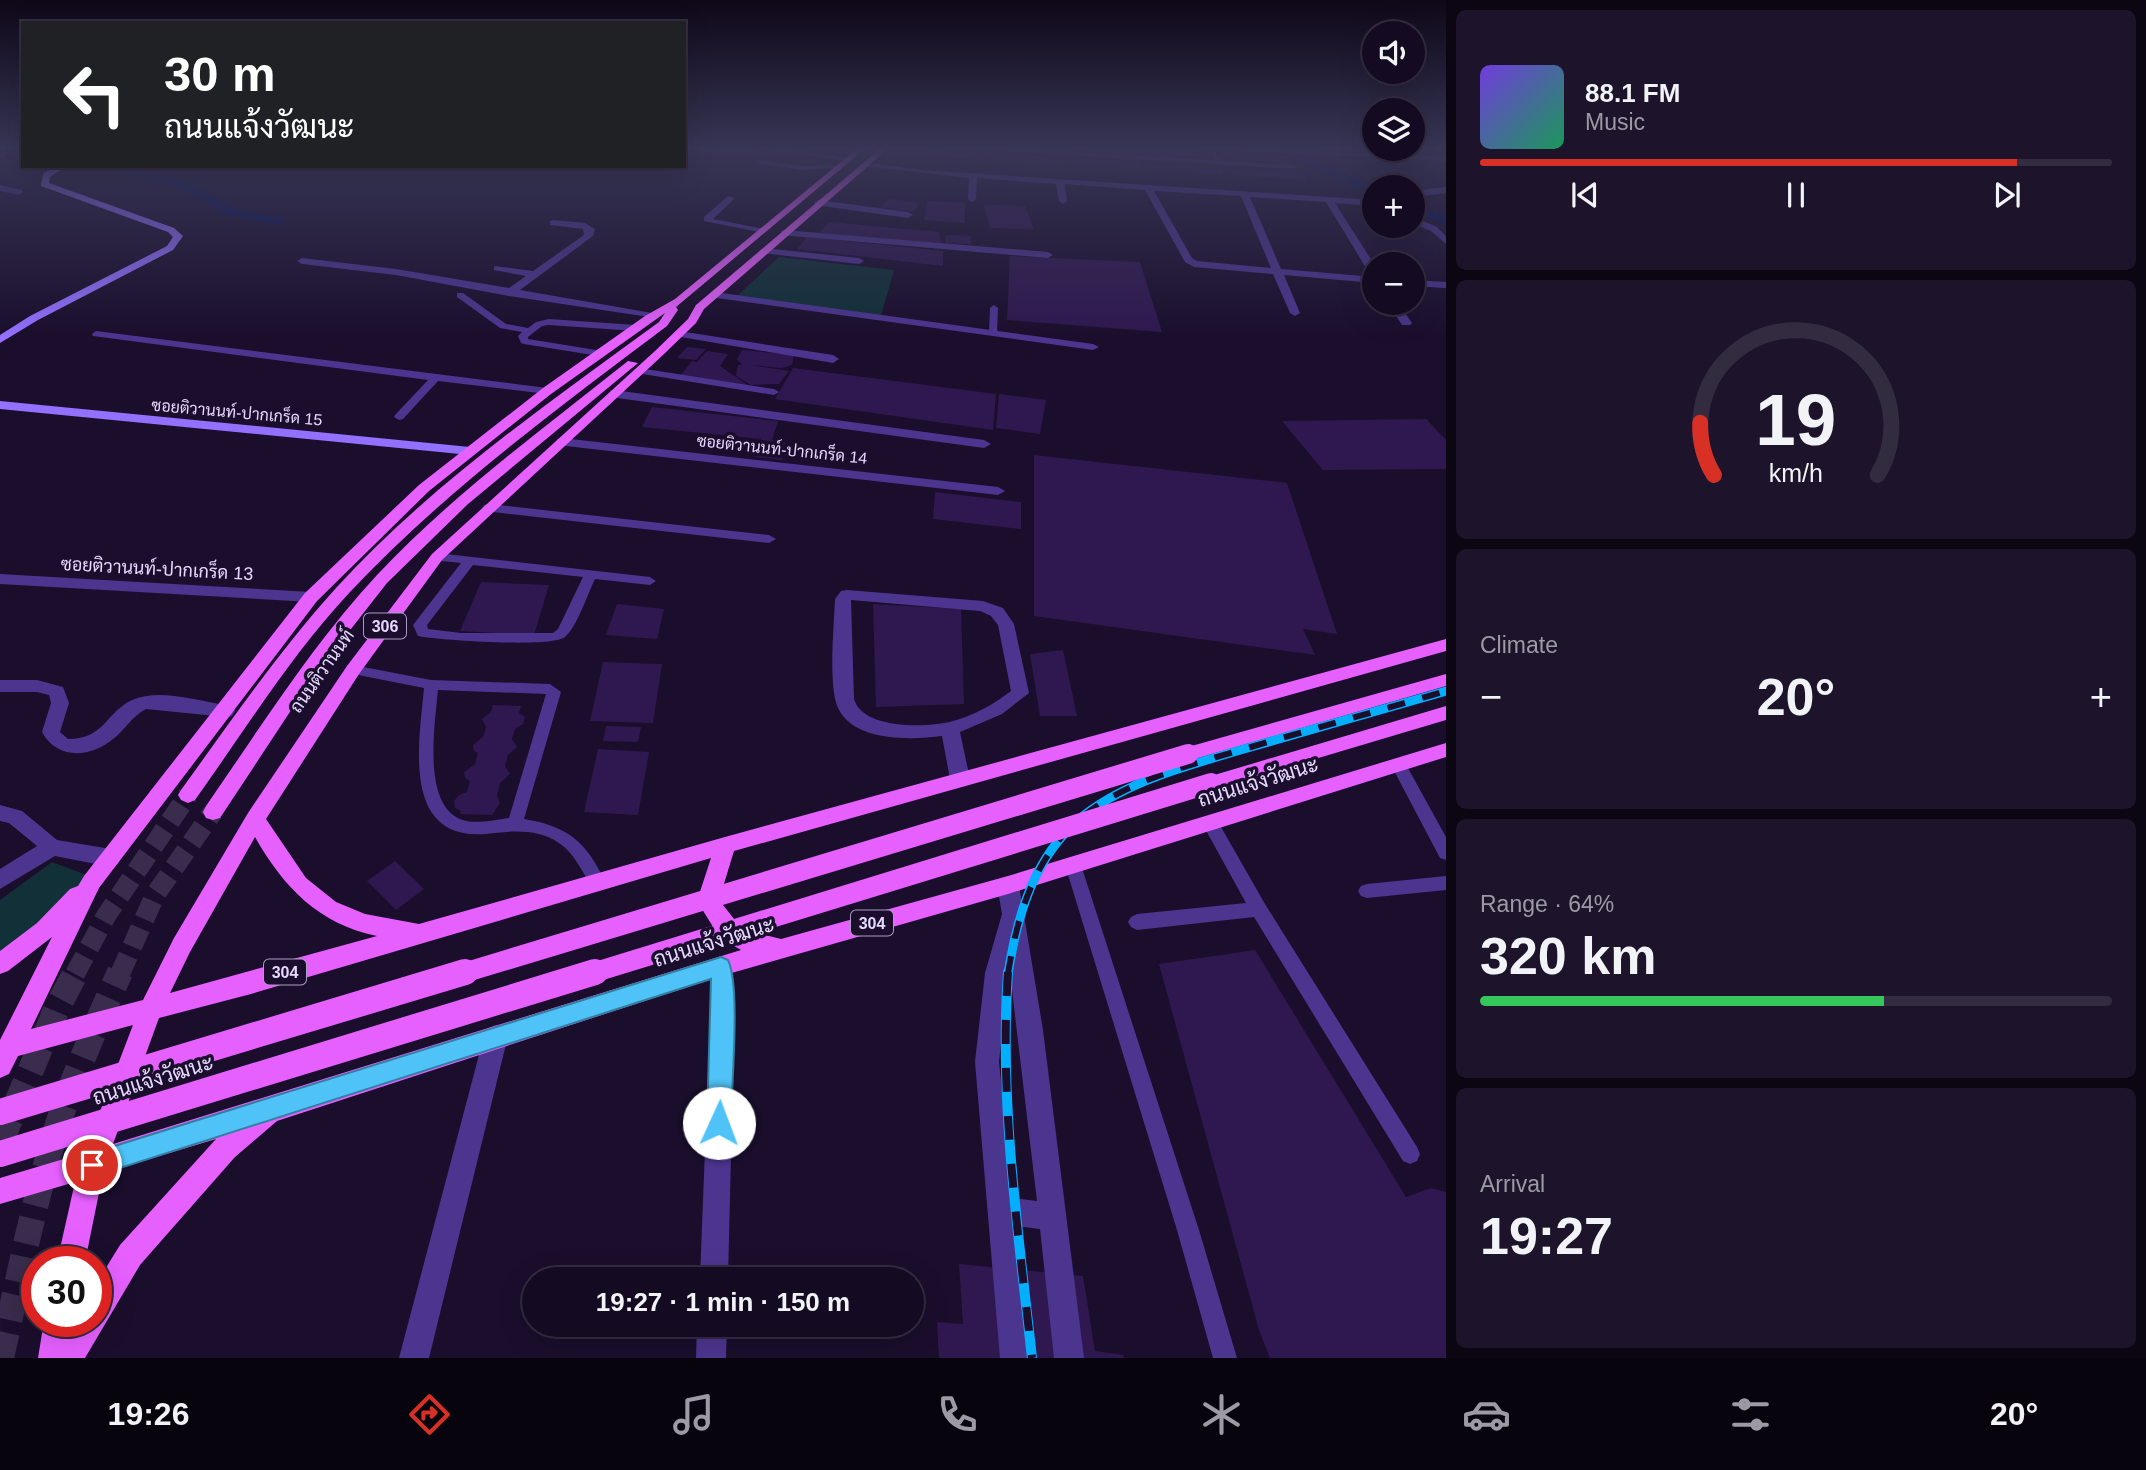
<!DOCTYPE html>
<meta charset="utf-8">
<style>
body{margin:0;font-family:Arial,Sarabun,sans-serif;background:#1d132a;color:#f1f3f6;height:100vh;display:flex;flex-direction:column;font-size:26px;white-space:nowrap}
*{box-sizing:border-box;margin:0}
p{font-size:23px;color:#9d9aa5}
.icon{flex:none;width:38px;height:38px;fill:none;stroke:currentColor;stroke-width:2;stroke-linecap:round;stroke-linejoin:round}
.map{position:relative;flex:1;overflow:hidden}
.panel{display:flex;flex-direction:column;gap:10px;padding:10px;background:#0b0612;width:700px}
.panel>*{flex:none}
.hud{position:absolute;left:21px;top:21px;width:665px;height:147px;border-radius:0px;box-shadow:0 7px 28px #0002,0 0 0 2px #332b3f;background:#202124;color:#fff;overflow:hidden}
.tools{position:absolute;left:1362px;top:21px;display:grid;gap:14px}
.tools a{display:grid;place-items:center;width:63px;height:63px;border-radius:50%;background:#140a21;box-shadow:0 7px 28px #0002,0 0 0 2px #332b3f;font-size:35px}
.speed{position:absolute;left:21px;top:1246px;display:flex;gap:14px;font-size:35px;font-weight:700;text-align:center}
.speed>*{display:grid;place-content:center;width:91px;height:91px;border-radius:50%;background:#140a21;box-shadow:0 7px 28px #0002,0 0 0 2px #332b3f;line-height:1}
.speed .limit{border:10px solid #d22;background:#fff;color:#111}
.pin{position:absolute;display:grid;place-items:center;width:60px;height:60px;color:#fff;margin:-30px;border:4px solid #fff;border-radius:50%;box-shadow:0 2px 7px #0007}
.me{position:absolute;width:77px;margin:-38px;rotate:2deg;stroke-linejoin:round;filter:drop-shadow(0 0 5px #0008)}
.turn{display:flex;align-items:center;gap:24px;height:147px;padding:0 28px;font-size:32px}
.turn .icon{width:91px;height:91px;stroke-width:2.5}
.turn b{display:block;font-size:49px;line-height:60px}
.big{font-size:52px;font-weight:600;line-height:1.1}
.panel .card{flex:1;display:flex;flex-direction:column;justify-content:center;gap:10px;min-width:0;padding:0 24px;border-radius:10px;background:#1d132a}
.panel .dial{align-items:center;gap:0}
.dial svg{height:182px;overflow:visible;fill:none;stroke:#332b3f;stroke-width:7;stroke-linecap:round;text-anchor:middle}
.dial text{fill:#f1f3f6;stroke:none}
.song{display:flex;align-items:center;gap:21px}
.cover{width:84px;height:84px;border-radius:10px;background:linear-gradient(135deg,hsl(260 70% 55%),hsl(150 70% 35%))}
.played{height:7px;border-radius:4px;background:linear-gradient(90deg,#d93025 85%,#332b3f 85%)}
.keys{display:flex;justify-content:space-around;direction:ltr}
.heat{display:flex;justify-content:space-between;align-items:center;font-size:38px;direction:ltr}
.charge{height:10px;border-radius:5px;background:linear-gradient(90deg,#34c759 64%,#332b3f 0)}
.trip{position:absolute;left:522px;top:1267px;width:402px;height:70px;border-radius:35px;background:#140a21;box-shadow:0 7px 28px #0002,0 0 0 2px #332b3f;font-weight:600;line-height:70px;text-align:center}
.dock{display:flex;height:112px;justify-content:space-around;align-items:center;background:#08040d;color:#9d9aa5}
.dock .icon{width:49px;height:49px}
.dock .active{color:#d93025}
.dock b{font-size:32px;color:#f1f3f6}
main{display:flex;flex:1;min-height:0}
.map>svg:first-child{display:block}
.green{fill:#113037}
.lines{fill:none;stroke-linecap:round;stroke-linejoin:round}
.canal{fill:#05104e;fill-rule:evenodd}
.building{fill:#2f184f}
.primary-tunnel-far1{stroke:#392c4c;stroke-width:20;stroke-dasharray:20 10;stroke-linecap:butt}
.primary-tunnel{stroke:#392c4c;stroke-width:26;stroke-dasharray:26 13;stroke-linecap:butt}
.lane{fill:#4c358f;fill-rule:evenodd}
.street{fill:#4c358f;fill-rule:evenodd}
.secondary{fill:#9370ff;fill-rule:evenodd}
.primary{fill:#e660ff;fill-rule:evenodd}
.rail-far1-casing{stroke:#05afff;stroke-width:9}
.rail-casing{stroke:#05afff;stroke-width:10}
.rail-far1{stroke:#1a0e2c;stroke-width:6;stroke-dasharray:18;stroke-linecap:butt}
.rail{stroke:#1a0e2c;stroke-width:8;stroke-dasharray:24;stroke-linecap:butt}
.primary-bridge-far1{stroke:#e660ff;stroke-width:20}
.primary-bridge{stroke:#e660ff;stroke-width:26}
.route{fill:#4fc3f7;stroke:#337fa1;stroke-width:2}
.labels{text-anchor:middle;stroke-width:7;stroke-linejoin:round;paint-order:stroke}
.far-street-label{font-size:16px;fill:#e6d9ff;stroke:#1a0e2c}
.shield{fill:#1a0e2c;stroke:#a99cc0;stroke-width:2}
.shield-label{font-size:16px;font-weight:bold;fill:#e6d9ff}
.street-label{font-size:18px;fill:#e6d9ff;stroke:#1a0e2c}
.near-street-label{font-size:21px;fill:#e6d9ff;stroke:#1a0e2c}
</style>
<main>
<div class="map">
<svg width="1446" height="1358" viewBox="0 0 1446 1358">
<rect width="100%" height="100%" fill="#1a0e2c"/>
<g class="green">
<polygon points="779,257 894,270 881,316 736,297"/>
<polygon points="52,862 92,877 0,957 0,900"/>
</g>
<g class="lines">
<g class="canal">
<polygon points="0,147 23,149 23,157 0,155"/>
<polygon points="1284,150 1292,150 1376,187 1374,187 1374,195 1284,156"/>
<polygon points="97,166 120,166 189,182 236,209 279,217 286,221 279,225 227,215 180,188"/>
<polygon points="1412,203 1446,216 1446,225 1412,212"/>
</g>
</g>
<g class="building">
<polygon points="1062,147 1134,147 1135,154 1063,150"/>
<polygon points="1140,147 1210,152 1211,158 1140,154"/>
<polygon points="928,151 988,153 987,160 927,156"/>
<polygon points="1223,152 1286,156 1290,163 1225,159"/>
<polygon points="992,154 1064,158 1064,165 992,160"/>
<polygon points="1071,158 1141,162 1142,169 1072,165"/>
<polygon points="1146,164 1222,168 1224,175 1147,170"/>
<polygon points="1227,169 1302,173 1307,180 1230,175"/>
<polygon points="889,199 920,203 913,212 880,207"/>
<polygon points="927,201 965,203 965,223 924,220"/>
<polygon points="984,205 1025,206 1034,229 990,228"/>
<polygon points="829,222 939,232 941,243 819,233"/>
<polygon points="946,235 971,236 971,244 945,243"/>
<polygon points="807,237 943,251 943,266 797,249"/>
<polygon points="1010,256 1140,262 1162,332 1007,320"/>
<polygon points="687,347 706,349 696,360 677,358"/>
<polygon points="742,350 794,355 792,365 782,368 750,365 789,371 779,384 751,385 736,376 738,365 742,365 737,359"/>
<polygon points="707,351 728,354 720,366 749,386 680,376 692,361 697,362"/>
<polygon points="793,368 996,394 993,430 775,399"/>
<polygon points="999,394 1046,400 1040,434 996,428"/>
<polygon points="652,407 778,421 772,440 785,442 782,460 755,457 761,439 642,427"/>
<polygon points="1426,419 1446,440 1446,469 1323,470 1282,421"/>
<polygon points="1034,455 1287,483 1337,634 1303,629 1315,655 1034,616"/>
<polygon points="935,492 1021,502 1021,529 933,519"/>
<polygon points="481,582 549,585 534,635 460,631"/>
<polygon points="617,604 664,609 657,639 606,635"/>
<polygon points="873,604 961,609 964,704 876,707"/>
<polygon points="1063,650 1077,716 1040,716 1030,654"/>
<polygon points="603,662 662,664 653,723 590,721"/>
<polygon points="493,705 521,706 519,713 525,717 523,724 515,729 512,739 517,747 508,755 505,766 510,774 500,783 497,795 500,803 492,815 460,814 461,811 455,808 454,801 459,795 467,792 470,781 465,778 464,772 475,764 478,753 474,751 473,745 483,737 486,727 482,719 491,712"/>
<polygon points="606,726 641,727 638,742 603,741"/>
<polygon points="598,749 649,752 638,815 584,812"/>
<polygon points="395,861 424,889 396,910 367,881"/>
<polygon points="1255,950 1406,1197 1431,1188 1446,1192 1446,1358 1270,1358 1259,1330 1159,964"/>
<polygon points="959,1264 1083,1276 1095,1351 1123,1355 1124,1358 939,1358 937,1322 963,1324"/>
</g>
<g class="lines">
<g class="primary-tunnel-far1">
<polyline points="75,974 106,916 188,795"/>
<polyline points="120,974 155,895 213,812"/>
</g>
<g class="primary-tunnel">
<polyline points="0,1143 57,1008 76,972"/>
<path d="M1,1358C19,1277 35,1194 61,1115C78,1066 99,1019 120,972"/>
</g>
<g class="lane">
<polygon points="457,293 463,293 506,324 528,328 536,322 549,319 636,325 640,328 636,331 549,325 542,326 528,337 528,339 602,351 604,353 599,356 524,344 521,343 518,336 522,332 500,328 457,297"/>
<polygon points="994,305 998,308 997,333 993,336 989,333 990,308"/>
<polygon points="96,331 547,388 552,391 547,394 438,381 403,419 399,420 394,417 395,415 428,380 93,336 92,334"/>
<polygon points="639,368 774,389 779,392 774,395 636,373 636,369"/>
<path d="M437,553L650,577L656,581L650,585L595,579C588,593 577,627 565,637C551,648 445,640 423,637L418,636L413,625L461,563L433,560L431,557ZM473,565L583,577L558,629L553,633H461L428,629L427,625Z"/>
<path d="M353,665L431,680L550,684L561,692L524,819C568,826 586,842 605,881L603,886L597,888L591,886C582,871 574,853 559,843C538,828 510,831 486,834C401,841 419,743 424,688L348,673L346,670L348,667ZM438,690L546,694L509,818C494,820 473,825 460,819C422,803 435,723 438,690Z"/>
<polygon points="1399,759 1404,761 1446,837 1446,860 1440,858 1391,765 1394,761"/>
<polygon points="1211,819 1217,820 1265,904 1417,1147 1420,1154 1417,1161 1410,1164 1403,1161 1254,917 1137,930 1131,927 1128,922 1131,917 1137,914 1246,903 1203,825 1205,820"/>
<polygon points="1073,858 1079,860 1081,865 1199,1230 1237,1358 1213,1358 1177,1230 1065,865 1067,860"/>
<polygon points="1446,876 1446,890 1367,898 1361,896 1358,891 1361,886 1367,884"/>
</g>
<g class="street">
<polygon points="684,147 774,147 852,159 848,161 766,150 732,153 684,149"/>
<polygon points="947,147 985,147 1215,160 1211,153 1215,151 1223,161 1293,165 1297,167 1293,169"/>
<polygon points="1201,147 1446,157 1446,161 1205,149"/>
<polygon points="0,152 3,152 7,154 0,158"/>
<polygon points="758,159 802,166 838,165 842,167 802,170 755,163"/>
<path d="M865,162L922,170L1374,200V206L1335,203L1374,264V276L1369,273L1326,202L1250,197L1281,269L1374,277V283L1284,275L1300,313L1295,316L1290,313L1273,274L1194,267L1185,262L1145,190L1065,184L1067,201L1063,204L1059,201L1056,184L977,178L976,199L972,202L968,199L969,178L862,166ZM1154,191L1241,196L1271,268L1197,261L1192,258Z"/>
<polygon points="0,185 22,190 23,192 19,195 0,191"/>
<polygon points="1446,187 1446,193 1412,197 1412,191"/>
<polygon points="728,196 735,198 713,219 764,229 764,233 704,221 704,217"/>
<polygon points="818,200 908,212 913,215 908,218 815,205 814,203"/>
<polygon points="1412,216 1437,227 1446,236 1446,244 1431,231 1412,223"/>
<polygon points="553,220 585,223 595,229 593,236 520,290 652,313 656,314 656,318 509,296 396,275 302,264 297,261 302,258 396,269 509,288 526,276 494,270 494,266 533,271 584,235 583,229 550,225 550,221"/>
<polygon points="784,230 1048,252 1053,255 1048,258 781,235 781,231"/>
<polygon points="764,248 859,258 864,261 859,264 761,253 759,251"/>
<polygon points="1412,280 1446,282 1446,288 1412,286"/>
<polygon points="714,292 1093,344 1099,347 1093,350 710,297 709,295"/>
<polygon points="1388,303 1398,303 1412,323 1410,325 1402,325"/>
<polygon points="679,331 833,355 839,359 833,363 675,336 673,334"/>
<polygon points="614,390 984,440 991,444 984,448 610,397 610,391"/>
<polygon points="562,438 998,487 1005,491 998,495 557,445 557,439"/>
<polygon points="489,504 769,535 776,539 769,543 484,511 482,508 484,505"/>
<polygon points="0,574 311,592 319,597 311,602 0,584"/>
<path d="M847,590L983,601L1003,608L1014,624L1029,693L1002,714L960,732L970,779L967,784L960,786L953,784L950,779L942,736C911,740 854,742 838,708C828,685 834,626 835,599L841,591ZM851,600L980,611L991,616L998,625L1011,691C994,704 973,716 953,721C928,728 863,730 854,699Z"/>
<path d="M0,680H37L63,687L69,703L60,732L68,739C105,739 105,713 132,700C160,688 197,701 226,705L232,706L235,711L232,716L226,717L146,709C132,716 125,730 113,739C90,758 57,760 42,732L51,703L49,695L37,692H0Z"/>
<polygon points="0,805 22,811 57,840 111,849 118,852 121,858 118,864 111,867 55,856 0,889 0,869 37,846 9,823 0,821"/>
<path d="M1008,876L1016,879L1019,885L1043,1030L1084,1358H1054L1040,1229L1016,1226L1030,1358H1000L975,1062L985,973L1002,914L997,885L1000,879ZM1009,965L1037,1201L1013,1198L999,1062Z"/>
<polygon points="721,956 729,959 732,966 735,993 728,1279 700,1279 711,993 710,966 713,959"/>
<polygon points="496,1025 504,1028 508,1036 429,1358 399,1358 484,1036 488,1028"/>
<polygon points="697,1325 727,1325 726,1358 696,1358"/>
</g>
<g class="secondary">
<polygon points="56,166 66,166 50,177 49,183 174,228 183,236 173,250 38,320 0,343 0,335 30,316 167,246 173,237 168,232 41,186 43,174"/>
<polygon points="0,401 470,447 477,451 470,455 0,409"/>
</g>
<g class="primary">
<path d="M859,147H867L676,307L678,310L667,326C557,409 445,491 350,592C291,655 245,730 195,800L188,803L181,800L178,795L181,790C231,721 279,651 336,588C430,485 547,404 659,322L665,313L551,394L429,491L317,601L99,888L31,1029L143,1000L174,938L248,813L347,666L432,554L655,351L688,319L696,305L882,147H890L704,309L696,323L663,355L442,560L359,674L266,819L306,878L336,902L365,914L419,924L725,837L1446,639V651L734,851L719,900L742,929L781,939L1008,876L1446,743V757L1008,894L721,976L277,1121L235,1157L140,1265L85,1358H38L44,1321H96V1284L120,1245L216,1139L103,1173L85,1262H57L75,1182L0,1204V1178L84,1153L133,1025L18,1056L9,1074L0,1078V1040L52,937L8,971L0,974V951L37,923L70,889L78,886L84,876L305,593L419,485L543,388L645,316L675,299ZM255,837C284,888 319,924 377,936L170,993L190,952ZM711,858L697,901L720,938L741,950L113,1144L159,1018L251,994Z"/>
<path d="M628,361L638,363L468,504L387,583L311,680L220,818L213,820L206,818L203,812L206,806C260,728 312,645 377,575C452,495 543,429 628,361Z"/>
<polygon points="1446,674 1446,686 1188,761 1181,759 1179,754 1181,749 1188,747"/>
<polygon points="1446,706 1446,720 1211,790 1204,788 1201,783 1204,778 1211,776"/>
</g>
<defs>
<path id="rail-far1" d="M1008,974C1033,810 1108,788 1251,747C1316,728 1381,710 1446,691"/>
<path id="rail" d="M1008,972C999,1101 1018,1230 1032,1358"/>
</defs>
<use href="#rail-far1" class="rail-far1-casing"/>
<use href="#rail" class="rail-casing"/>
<use href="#rail-far1" class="rail-far1"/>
<use href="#rail" class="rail"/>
<g class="primary-bridge-far1">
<polyline points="460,974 1188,754"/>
<polyline points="589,974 1211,783"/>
</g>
<g class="primary-bridge">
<polyline points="0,1112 465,972"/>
<polyline points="0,1154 595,972"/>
</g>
</g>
<linearGradient id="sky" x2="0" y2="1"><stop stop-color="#0e0818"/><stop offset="0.44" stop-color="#383656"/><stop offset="1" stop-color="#383656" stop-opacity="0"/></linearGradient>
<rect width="1446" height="337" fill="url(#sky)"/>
<path class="route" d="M721,957L728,960C741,987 731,1088 731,1123L727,1131L719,1134L711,1131L707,1123L711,979L92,1177L84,1174L80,1165L84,1157L92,1153Z"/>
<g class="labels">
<g class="far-street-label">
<text transform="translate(237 412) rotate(5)" y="6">ซอยติวานนท์-ปากเกร็ด 15</text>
<text transform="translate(782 449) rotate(6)" y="6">ซอยติวานนท์-ปากเกร็ด 14</text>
</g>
<g class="shield">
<rect x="364" y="613.5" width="42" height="25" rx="5"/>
<rect x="851" y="910.5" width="42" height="25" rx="5"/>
<rect x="264" y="959.5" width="42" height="25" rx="5"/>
</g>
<g class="shield-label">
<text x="385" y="632">306</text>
<text x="872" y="929">304</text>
<text x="285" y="978">304</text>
</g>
<g class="street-label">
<text transform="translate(157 569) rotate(3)" y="6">ซอยติวานนท์-ปากเกร็ด 13</text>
<text transform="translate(322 671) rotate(-55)" y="6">ถนนติวานนท์</text>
</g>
<g class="near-street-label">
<text transform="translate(1258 782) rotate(-17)" y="7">ถนนแจ้งวัฒนะ</text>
<text transform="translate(714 942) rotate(-17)" y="7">ถนนแจ้งวัฒนะ</text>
<text transform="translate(153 1080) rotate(-17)" y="7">ถนนแจ้งวัฒนะ</text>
</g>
</g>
</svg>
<div class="tools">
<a><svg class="icon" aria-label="sound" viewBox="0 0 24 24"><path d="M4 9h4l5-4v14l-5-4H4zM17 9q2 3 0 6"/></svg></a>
<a><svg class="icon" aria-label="layers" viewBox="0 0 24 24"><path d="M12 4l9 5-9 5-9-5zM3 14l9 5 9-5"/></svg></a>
<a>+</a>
<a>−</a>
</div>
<div class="speed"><div class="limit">30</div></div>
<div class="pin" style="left:92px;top:1165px;background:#d93025"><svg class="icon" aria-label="arrive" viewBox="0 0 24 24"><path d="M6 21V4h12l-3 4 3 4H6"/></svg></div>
<svg class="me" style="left:719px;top:1123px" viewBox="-20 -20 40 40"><circle r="19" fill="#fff"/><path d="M0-13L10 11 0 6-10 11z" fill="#4fc3f7"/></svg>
<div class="trip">19:27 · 1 min · 150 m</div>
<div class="hud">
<div class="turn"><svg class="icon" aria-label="left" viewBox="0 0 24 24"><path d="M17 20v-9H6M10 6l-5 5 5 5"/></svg><div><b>30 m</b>ถนนแจ้งวัฒนะ</div></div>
</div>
</div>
<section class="panel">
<div class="card">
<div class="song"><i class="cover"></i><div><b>88.1 FM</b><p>Music</p></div></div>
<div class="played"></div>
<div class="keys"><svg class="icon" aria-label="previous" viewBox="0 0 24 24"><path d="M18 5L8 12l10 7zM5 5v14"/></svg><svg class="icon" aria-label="pause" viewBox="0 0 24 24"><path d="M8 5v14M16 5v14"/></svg><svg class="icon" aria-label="next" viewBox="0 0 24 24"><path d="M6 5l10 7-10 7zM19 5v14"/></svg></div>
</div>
<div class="card dial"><svg viewBox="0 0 100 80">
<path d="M14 69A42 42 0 1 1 86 69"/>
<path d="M14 69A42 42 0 0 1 8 46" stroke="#d93025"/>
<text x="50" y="56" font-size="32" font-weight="700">19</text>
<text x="50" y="72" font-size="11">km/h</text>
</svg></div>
<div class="card"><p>Climate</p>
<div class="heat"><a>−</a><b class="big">20°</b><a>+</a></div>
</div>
<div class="card"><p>Range · 64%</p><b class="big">320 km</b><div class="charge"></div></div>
<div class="card"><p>Arrival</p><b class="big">19:27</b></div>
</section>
</main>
<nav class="dock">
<b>19:26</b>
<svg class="icon active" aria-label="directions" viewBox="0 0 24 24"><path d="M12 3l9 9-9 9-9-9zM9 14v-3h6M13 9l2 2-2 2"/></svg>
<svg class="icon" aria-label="music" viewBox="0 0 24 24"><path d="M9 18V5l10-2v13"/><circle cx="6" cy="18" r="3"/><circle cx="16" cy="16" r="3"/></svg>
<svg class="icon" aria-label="phone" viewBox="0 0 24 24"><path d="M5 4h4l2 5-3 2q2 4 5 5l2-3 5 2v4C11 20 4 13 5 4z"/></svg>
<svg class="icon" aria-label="climate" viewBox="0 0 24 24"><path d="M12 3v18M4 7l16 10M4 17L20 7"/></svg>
<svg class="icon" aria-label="car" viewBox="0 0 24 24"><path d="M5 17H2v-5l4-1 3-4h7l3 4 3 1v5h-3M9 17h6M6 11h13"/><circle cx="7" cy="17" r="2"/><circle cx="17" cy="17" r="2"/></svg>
<svg class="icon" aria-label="filters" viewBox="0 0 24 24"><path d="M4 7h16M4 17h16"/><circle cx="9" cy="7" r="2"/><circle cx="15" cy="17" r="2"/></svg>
<b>20°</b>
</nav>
